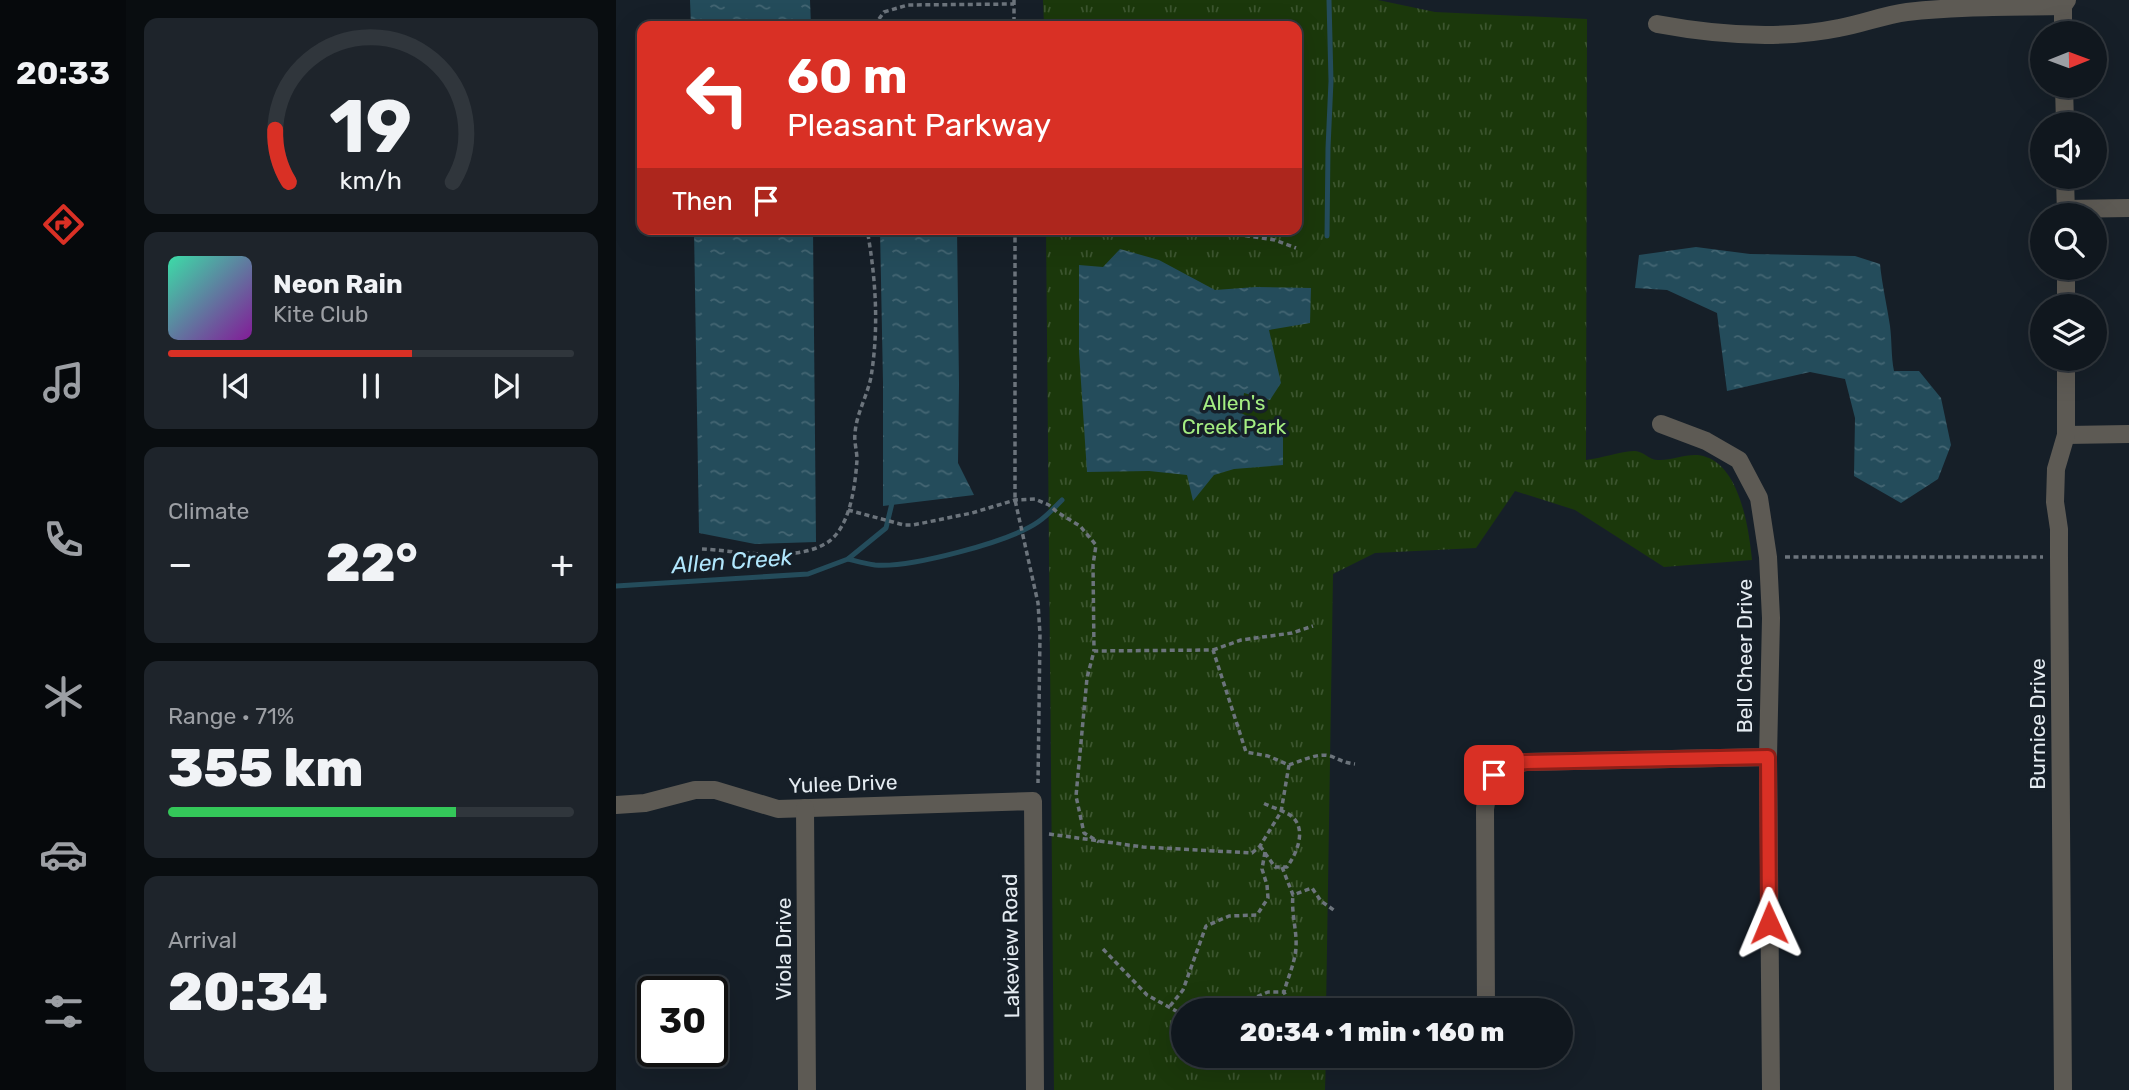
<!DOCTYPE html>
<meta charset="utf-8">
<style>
body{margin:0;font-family:Rubik,sans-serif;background:#1e242b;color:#f1f3f6;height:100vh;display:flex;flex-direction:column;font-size:26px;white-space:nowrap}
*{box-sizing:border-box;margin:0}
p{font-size:23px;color:#9c9fa4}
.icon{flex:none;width:38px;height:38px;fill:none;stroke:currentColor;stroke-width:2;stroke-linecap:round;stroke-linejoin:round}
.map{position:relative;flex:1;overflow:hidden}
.panel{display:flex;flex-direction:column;gap:18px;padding:18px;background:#090d10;width:490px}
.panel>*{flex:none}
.banner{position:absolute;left:21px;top:21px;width:665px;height:214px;border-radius:14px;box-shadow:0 7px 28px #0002,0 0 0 2px #30363c;background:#d93025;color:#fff;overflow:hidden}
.needle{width:46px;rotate:89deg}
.fabs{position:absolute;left:1414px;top:21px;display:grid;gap:14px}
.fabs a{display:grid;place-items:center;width:77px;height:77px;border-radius:50%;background:#10171e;box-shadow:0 7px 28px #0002,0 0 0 2px #30363c;font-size:35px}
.speed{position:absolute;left:21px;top:976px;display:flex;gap:14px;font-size:35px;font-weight:700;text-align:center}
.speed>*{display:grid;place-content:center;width:91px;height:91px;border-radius:50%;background:#10171e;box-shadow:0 7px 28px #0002,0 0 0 2px #30363c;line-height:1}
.speed .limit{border:4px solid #111;border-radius:10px;background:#fff;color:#111}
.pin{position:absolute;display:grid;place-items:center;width:60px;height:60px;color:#fff;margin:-30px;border-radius:14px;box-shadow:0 4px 10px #0006}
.me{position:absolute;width:77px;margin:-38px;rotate:359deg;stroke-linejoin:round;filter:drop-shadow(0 0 5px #0008)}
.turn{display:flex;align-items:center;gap:24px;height:147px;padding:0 35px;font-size:32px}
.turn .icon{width:91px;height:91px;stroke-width:2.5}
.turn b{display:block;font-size:49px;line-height:60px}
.then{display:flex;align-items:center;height:66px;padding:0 35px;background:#0003;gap:14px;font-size:26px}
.big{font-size:52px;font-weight:800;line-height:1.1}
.panel .card{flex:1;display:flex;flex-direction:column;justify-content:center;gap:10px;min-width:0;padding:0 24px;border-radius:14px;background:#1e242b}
.panel .dial{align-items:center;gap:0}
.dial svg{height:182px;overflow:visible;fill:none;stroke:#30363c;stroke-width:7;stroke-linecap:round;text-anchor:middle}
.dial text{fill:#f1f3f6;stroke:none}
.song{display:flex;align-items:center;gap:21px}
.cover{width:84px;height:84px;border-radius:10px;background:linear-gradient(135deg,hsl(160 70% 55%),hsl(290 70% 35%))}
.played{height:7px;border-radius:4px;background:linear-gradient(90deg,#d93025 60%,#30363c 60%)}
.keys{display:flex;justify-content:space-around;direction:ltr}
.heat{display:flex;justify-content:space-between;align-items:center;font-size:38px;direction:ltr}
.charge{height:10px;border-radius:5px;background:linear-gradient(90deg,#34c759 71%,#30363c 0)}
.trip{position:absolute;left:555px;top:998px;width:402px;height:70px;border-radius:35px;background:#10171e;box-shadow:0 7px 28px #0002,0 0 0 2px #30363c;font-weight:800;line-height:70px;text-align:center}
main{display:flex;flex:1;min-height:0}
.tabs{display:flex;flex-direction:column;width:126px;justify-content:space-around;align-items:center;background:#06090c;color:#9c9fa4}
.tabs .icon{width:49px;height:49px}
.tabs .current{color:#d93025}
.tabs b{font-size:32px;color:#f1f3f6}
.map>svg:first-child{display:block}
.park{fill:url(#park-tufts)}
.water{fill:url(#water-ripples)}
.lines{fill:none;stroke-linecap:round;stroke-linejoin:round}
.stream{stroke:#244c5b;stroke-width:5}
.path{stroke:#6c747c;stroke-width:3.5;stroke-dasharray:5 3.5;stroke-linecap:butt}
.minor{stroke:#5d5a54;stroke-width:18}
.route-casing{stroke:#8d1f18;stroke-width:18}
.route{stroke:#d93025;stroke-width:12}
.labels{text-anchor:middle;stroke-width:7;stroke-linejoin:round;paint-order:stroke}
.park-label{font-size:21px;fill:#a4ed82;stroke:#161f28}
.street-label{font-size:21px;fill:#e4ebf1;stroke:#161f28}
.water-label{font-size:23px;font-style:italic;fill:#b1e7fd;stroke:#161f28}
</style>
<main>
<nav class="tabs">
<b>20:33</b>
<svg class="icon current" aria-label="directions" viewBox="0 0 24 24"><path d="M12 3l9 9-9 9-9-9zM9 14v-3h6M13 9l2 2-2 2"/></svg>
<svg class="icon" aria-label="music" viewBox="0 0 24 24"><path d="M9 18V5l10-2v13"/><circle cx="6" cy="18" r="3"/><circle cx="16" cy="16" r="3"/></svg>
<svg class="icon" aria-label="phone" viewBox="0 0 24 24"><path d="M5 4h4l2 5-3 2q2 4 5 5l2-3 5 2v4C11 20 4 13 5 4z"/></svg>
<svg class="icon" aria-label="climate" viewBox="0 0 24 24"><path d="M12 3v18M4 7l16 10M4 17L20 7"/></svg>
<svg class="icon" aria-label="car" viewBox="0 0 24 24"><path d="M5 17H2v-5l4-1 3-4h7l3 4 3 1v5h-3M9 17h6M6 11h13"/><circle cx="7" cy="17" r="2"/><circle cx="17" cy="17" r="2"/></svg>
<svg class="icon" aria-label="filters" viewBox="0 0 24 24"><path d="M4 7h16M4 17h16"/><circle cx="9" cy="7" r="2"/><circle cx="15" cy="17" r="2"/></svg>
</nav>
<section class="panel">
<div class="card dial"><svg viewBox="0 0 100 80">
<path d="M14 69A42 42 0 1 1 86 69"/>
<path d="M14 69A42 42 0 0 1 8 46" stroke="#d93025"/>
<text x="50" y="56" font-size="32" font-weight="700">19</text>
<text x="50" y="72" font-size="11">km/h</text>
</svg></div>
<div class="card">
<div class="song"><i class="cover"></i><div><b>Neon Rain</b><p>Kite Club</p></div></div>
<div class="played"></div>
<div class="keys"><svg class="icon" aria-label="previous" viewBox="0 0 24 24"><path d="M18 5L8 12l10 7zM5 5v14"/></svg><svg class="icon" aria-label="pause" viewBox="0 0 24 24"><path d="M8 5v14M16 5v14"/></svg><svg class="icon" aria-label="next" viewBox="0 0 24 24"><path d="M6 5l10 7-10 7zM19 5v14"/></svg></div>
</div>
<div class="card"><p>Climate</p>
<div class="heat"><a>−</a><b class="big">22°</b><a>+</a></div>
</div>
<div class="card"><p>Range · 71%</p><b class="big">355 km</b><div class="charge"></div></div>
<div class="card"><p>Arrival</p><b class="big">20:34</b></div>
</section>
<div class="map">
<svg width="1513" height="1090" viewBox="0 0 1513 1090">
<defs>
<pattern id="park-tufts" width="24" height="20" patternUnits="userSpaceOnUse" patternTransform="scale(1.75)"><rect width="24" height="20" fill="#1b380b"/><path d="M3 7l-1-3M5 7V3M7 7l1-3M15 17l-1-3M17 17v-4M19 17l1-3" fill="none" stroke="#3c552f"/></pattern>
<pattern id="water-ripples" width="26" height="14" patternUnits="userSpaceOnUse" patternTransform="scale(1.75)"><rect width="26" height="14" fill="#244c5b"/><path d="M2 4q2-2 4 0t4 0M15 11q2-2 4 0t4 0" fill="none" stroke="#446673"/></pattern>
</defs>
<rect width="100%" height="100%" fill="#161f28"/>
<path class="park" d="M427,0H762L819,12L971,19L970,460C986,458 1002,452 1018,451C1026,450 1033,460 1042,460C1057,461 1075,451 1090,457C1124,468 1133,529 1136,560L1048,567L959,510L899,491L860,548L759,553L717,574L710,1010H567V1055H710L709,1090H438L430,229H681V26H428Z"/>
<g class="water">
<polygon points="74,0 194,0 195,26 75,26"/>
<polygon points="78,229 197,229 200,542 139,544 83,533"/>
<polygon points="264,229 341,229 343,384 342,463 358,495 267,506 267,383"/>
<path d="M1080,247L1134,254L1239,256L1264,264C1266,285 1271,305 1274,326C1276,341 1275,356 1278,371H1303L1325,398L1335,445L1322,479L1285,503L1238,476L1239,418L1229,379L1194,372L1111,391L1101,313L1051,290L1019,288L1023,255Z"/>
<polygon points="504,249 543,260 599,290 640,287 695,288 694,323 653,330 665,383 654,400 628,393 625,413 667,435 667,465 618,469 598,475 577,501 571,475 533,471 471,472 463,352 463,265 487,267"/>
</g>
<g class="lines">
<g class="stream">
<polyline points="711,236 712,148 715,81 713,0"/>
<path d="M232,559C240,561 250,564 259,565C294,568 393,542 422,522C431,516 439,507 446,500"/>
<polyline points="0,586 192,574 232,559 270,528 277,499"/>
</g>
<g class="path">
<polyline points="398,0 398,26"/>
<polyline points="258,26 268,12 292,5 398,4"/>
<polyline points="399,229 399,500 422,603 424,634 422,783"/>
<polyline points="587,229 659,240 680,248"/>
<polyline points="232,510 288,525 297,525 356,513 399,500 419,499 433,505 441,512 464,526 480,545 477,565 478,651"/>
<path d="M86,549C122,551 174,562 207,545C234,532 239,487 241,460C241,451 238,442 239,434C240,414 251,397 255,377C263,328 260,279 251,229"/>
<polyline points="1169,557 1427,557"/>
<polyline points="597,650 625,640 676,633 697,626"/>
<path d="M673,765C686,761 704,751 717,757C726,761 730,763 739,764"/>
<polyline points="433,834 527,847 636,853 644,846 665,812 673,765 652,756 630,752 597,650 478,651 471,678 460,796 468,833 483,842"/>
<path d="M644,846L659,867H671C681,853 692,828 674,815C666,810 655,807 647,803"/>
<polyline points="666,867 677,895 696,888 705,901 719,911"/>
<polyline points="487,949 531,995 562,1012 567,1036"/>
<polyline points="554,1006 567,990 590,926 613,916 641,915 652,898 651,885 646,869 649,852"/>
<polyline points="610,1010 652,992 668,992"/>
<polyline points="639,1010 644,996"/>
<path d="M676,1010L668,992C672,977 679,963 680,947C681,930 675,913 677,895"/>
<polyline points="617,1055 618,1059"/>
</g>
<g class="minor">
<polyline points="1447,6 1447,33"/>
<path d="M1041,24C1100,35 1164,40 1223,28C1246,24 1268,15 1291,12C1342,6 1395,7 1447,6L1451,0"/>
<polyline points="1448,86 1449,124"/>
<polyline points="1449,177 1450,215"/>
<polyline points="1450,209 1513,208"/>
<polyline points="1450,268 1450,306"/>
<polyline points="1045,424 1090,441 1123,460 1143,498 1152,557 1155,618 1152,757 1155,1090"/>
<polyline points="1450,435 1513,434"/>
<polyline points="0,805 29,803 79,790 99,790 162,809 417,801 419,1090"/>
<polyline points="189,808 191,1090"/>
<path d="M870,1010L869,809C873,779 879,767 910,762L1152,757"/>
<polyline points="1447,1090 1443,557 1443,529 1439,502 1440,469 1450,435 1450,359"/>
</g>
</g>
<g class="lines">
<defs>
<polyline id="route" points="878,775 895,765 910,762 1152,757 1153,923"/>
</defs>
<use href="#route" class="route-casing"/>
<use href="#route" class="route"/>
</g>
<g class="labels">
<g class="park-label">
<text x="618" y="410">Allen's<tspan x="618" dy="24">Creek Park</tspan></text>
</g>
<g class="street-label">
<text transform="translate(1129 656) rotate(-90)" y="7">Bell Cheer Drive</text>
<text transform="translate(1422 724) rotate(-90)" y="7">Burnice Drive</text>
<text transform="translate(227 784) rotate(-2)" y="7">Yulee Drive</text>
<text transform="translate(395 946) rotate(-91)" y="7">Lakeview Road</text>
<text transform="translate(168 949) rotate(-90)" y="7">Viola Drive</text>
</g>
<g class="water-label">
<text transform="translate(116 561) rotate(-4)" y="8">Allen Creek</text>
</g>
</g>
</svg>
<div class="fabs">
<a><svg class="needle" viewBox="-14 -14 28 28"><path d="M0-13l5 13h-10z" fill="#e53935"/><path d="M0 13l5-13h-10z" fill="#9c9fa4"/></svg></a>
<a><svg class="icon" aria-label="sound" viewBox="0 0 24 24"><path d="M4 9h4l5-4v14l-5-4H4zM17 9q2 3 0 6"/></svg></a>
<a><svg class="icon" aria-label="search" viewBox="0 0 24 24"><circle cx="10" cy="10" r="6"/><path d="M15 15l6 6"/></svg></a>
<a><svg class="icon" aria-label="layers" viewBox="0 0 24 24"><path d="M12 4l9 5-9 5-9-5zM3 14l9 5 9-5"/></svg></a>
</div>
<div class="speed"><div class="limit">30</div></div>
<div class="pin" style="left:878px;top:775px;background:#d93025"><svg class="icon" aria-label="arrive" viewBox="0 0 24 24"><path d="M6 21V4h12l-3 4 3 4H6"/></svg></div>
<svg class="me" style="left:1153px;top:923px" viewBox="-20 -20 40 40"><path d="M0-17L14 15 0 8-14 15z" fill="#d93025" stroke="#fff" stroke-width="4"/></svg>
<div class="trip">20:34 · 1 min · 160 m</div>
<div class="banner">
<div class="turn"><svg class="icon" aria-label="left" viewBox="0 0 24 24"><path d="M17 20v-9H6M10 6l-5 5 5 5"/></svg><div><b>60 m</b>Pleasant Parkway</div></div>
<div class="then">Then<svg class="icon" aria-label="arrive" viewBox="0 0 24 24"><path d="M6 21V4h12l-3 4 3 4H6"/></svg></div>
</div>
</div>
</main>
